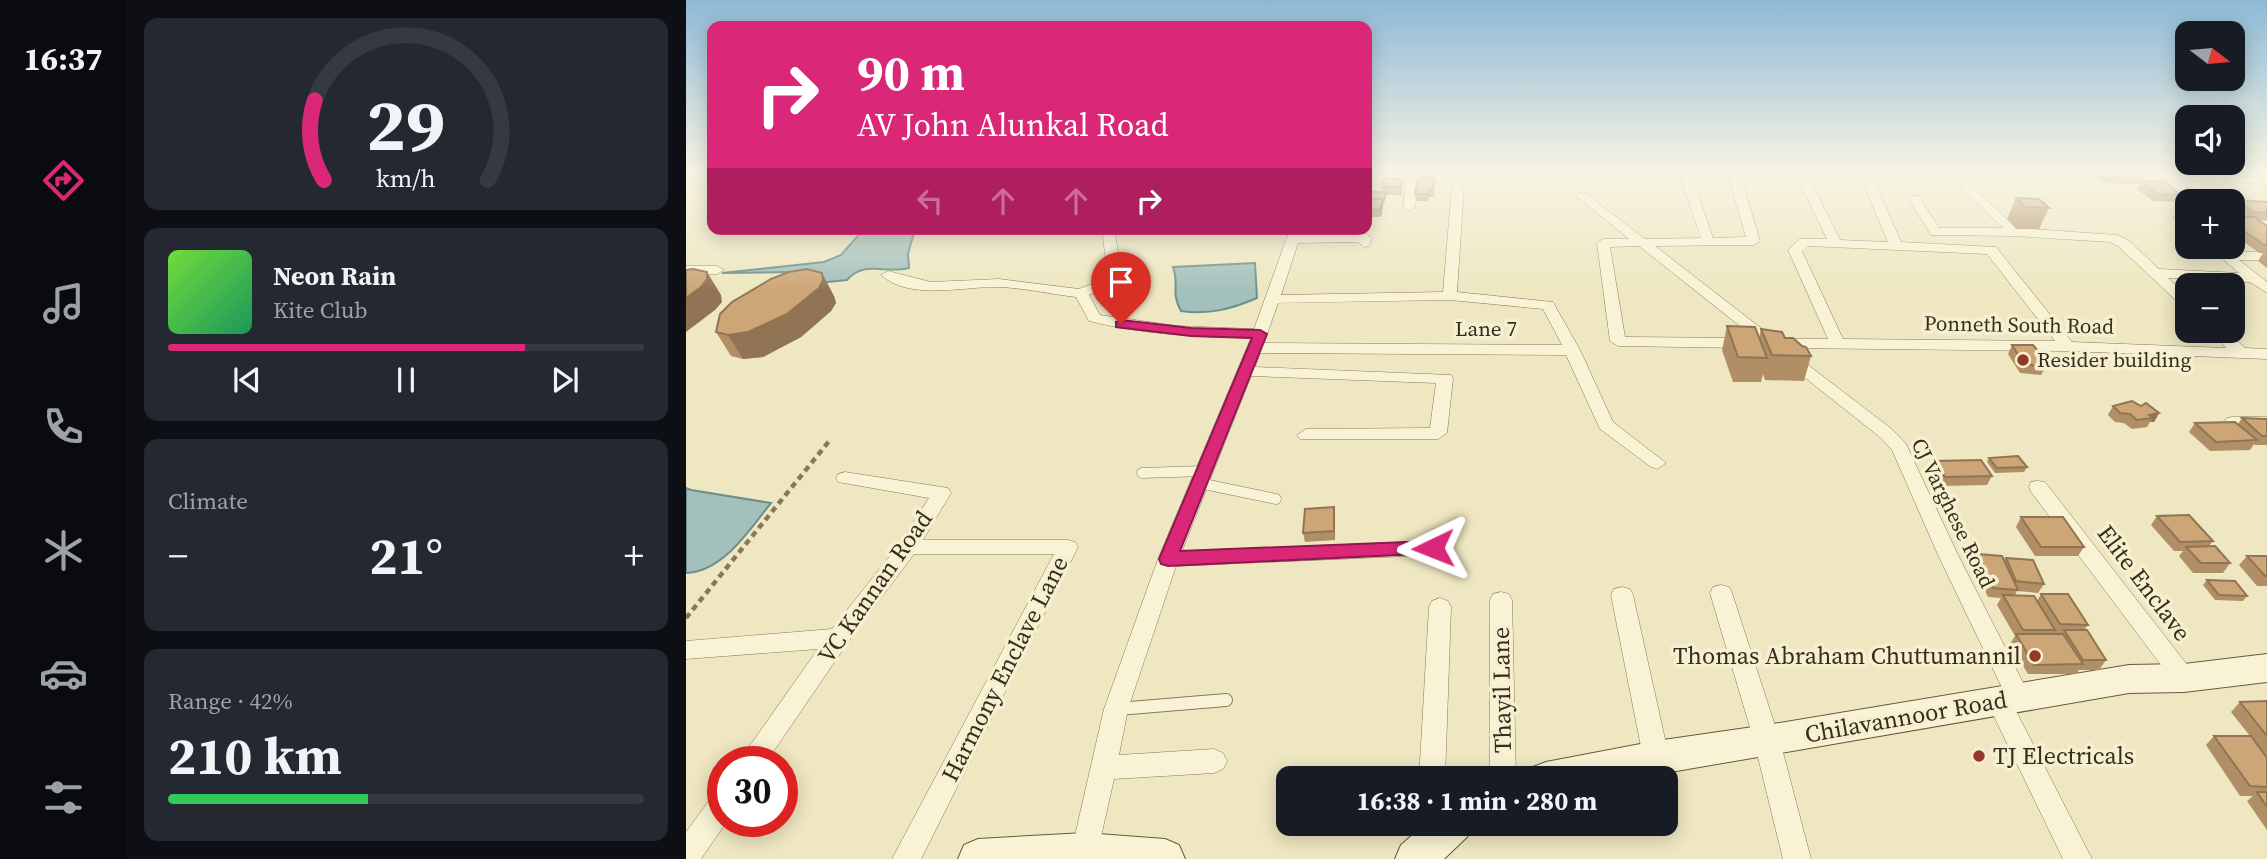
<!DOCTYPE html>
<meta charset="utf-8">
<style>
body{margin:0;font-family:"Source Serif 4",serif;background:#242831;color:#f1f3f6;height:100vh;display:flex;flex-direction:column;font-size:26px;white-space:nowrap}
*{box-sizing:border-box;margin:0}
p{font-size:23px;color:#9ea1a6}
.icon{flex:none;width:38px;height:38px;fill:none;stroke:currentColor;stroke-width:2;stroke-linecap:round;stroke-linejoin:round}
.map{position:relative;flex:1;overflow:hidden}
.side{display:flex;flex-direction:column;gap:18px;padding:18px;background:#0d0f14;width:560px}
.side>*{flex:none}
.top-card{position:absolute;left:21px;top:21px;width:665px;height:214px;border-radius:14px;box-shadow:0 4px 18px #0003;background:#db2777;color:#fff;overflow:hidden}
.needle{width:46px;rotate:106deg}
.buttons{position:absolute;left:1489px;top:21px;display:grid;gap:14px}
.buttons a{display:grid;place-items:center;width:70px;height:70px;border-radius:14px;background:#171b24;box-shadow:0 4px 18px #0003;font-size:35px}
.speed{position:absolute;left:21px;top:746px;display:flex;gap:14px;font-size:35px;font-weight:700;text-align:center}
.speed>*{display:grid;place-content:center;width:91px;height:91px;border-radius:50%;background:#171b24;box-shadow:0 4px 18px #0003;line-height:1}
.speed .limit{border:10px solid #d22;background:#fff;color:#111}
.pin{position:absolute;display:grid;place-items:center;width:60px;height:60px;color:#fff;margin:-72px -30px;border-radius:50% 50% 50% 0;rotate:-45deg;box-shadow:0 0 7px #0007}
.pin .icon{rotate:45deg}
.me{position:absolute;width:77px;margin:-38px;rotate:268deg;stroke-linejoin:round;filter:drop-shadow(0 0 5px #0008)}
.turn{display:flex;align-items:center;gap:24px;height:147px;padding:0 35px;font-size:32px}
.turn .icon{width:91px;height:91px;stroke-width:2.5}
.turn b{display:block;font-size:49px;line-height:60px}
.lanes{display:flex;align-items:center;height:66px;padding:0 35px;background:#0003;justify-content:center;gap:35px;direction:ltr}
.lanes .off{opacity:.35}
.big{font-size:52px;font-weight:700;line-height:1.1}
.side .card{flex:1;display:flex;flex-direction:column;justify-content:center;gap:10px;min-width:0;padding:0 24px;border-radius:14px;background:#242831}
.side .dial{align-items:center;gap:0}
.dial svg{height:182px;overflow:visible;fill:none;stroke:#363941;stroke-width:7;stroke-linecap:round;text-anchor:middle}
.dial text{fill:#f1f3f6;stroke:none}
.song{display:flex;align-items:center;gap:21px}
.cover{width:84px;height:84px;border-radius:10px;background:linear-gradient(135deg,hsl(100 70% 55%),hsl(150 70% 35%))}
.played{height:7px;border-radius:4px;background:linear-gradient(90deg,#db2777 75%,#363941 75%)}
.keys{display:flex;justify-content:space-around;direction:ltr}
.heat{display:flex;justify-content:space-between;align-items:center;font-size:38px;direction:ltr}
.charge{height:10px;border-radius:5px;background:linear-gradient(90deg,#34c759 42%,#363941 0)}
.trip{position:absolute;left:590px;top:766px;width:402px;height:70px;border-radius:14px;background:#171b24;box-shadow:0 4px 18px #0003;font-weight:700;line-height:70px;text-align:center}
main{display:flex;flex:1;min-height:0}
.menu{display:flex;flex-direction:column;width:126px;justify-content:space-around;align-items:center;background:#090b0e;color:#9ea1a6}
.menu .icon{width:49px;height:49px}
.menu .on{color:#db2777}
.menu b{font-size:32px;color:#f1f3f6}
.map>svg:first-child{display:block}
.water{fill:#a4c0bc;stroke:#6b8f8a;stroke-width:2}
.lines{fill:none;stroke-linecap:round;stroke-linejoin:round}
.lane-far1-casing{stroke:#887859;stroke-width:11}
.lane-casing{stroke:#887859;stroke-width:14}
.street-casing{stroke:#887859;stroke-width:1}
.secondary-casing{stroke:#6a593c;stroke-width:2}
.path{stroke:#887859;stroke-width:4.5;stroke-dasharray:6 4.5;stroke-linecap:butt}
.lane-far1{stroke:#f9f3d5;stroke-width:10}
.lane{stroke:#f9f3d5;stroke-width:12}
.street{fill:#f9f3d5;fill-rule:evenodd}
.secondary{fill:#f9f3d5;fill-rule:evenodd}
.wall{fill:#b08f66}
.shaded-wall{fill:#907453}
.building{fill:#cda677;stroke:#907453;stroke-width:2}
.route{fill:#db2777;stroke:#8e194d;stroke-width:2}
.poi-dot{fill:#973728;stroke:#f6f0d1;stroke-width:2.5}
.labels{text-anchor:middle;stroke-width:7;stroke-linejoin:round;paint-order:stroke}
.street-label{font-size:21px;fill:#372d1d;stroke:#f6f0d1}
.poi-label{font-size:21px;fill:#372d1d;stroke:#f6f0d1;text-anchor:start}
.near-street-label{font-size:24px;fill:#372d1d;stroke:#f6f0d1}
.near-poi-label{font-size:24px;fill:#372d1d;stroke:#f6f0d1;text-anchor:end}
</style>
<main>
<nav class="menu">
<b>16:37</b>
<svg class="icon on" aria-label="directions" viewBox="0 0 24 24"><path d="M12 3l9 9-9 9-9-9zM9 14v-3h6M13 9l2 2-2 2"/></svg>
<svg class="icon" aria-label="music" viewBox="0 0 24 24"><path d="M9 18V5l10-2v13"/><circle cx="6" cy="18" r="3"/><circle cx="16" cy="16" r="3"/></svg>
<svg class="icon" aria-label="phone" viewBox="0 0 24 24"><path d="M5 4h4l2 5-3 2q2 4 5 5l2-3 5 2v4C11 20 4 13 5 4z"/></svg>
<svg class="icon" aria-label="climate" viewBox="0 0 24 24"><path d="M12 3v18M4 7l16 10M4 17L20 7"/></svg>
<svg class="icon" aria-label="car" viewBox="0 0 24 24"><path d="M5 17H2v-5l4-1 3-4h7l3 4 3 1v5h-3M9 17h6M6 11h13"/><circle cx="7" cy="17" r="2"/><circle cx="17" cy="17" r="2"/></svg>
<svg class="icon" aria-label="filters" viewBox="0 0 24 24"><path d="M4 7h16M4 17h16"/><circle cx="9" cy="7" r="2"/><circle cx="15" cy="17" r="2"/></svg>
</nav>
<section class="side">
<div class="card dial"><svg viewBox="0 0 100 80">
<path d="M14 69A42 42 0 1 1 86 69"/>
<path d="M14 69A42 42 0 0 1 10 34" stroke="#db2777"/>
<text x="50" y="56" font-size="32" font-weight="700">29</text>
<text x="50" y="72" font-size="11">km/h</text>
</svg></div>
<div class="card">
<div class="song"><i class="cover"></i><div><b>Neon Rain</b><p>Kite Club</p></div></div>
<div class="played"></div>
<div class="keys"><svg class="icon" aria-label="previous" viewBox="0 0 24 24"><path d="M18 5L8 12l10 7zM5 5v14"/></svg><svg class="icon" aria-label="pause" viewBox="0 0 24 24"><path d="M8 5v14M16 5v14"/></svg><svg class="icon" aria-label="next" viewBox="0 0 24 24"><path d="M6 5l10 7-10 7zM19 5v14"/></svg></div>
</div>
<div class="card"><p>Climate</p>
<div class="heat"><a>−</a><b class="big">21°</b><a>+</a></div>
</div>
<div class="card"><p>Range · 42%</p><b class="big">210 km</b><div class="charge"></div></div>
</section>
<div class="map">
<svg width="1581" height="859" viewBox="0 0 1581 859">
<rect width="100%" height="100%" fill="#eee7c1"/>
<g class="water">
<path d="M178,229H229L222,254L223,268C198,274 178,260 161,280L132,283L107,272L36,273L138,262L155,255Z"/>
<path d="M569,263L571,298C545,309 524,315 495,311C484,291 494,286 487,267Z"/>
<path d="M0,488L5,490L85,503C63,530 37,572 0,573Z"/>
</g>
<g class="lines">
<defs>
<g id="lane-far1">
<polyline points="456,473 518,471"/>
<polyline points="513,483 590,499"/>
</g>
<polyline id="lane" points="432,709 540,700"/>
<g id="street">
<polygon points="722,171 734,171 729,207 723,211 717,207"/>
<path d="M992,171H1004L1027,238L1060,237L1041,171H1053L1074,241L1068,245L969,246L1089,339H1142L1102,250L1114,239H1141L1108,171H1120L1154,240L1202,242L1172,171H1184L1215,242L1310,247L1386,342L1540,348L1523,331H1540L1559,348L1581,349V359L1381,351L1100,348L1207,430L1220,444L1273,557L1345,698L1342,705L1333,708L1328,707L1406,859H1377L1301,702L1304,695L1313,691L1319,694L1253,557L1206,450L1195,438L953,246L924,247L939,337L1060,338L1068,343L1060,348L932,346L924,341L911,243L917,239H943L889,195L899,193L959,239L1015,238ZM1122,246L1301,254L1369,341L1157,339L1116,251Z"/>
<polygon points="1262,171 1274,171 1285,186 1331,228 1431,235 1442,240 1473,269 1553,273 1523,247 1537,247 1543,252 1581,252 1581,260 1553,260 1581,282 1581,293 1564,282 1482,278 1502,296 1502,308 1497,307 1432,246 1424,242 1328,236 1245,235 1223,199 1225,196 1233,196 1253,228 1317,228 1277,190"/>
<polygon points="1346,171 1358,171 1361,174 1355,177"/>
<polygon points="1459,171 1581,178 1581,184 1479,180"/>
<path d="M772,183L778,186L771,292L867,302L894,350L927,422L980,463L971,469L965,467L914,429L880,355L574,353L569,367L765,375L767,378L761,433L752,439H614L611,435L620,429L744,428L750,383L565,376L496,551L747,541L754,543L757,548L754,553L747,555L490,566L442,709L433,755L528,749L537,753L541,761L537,769L528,773L428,779L410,859H388L385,853L418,709L472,559L565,338C510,337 456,334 403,321L390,297C364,294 339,288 313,287C279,286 223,301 195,275L202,271L245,282L313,279L393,289L411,282L421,268L416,229H428L435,268L421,288L403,295L414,315L491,326L568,329L604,229H616L614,235L680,234L686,238L683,246L678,247L672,242L612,243L595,295L757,292L766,186ZM764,300L857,309L876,345L578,343L592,303Z"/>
<polygon points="1493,214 1502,218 1502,228 1487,218"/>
<polygon points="1547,217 1581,219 1581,227 1547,225"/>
<polygon points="0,266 31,266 38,270 31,274 0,274"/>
<polygon points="1547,417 1581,417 1581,427 1541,426 1538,422 1541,418"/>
<polygon points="159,472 262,488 265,493 237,540 382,540 389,542 392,547 235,859 206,859 368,554 228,554 160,645 81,761 53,761 132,649 0,659 0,641 146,629 215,542 243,498 152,482 150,478 152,474"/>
<polygon points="1352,481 1359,482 1506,671 1510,678 1506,685 1498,688 1490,685 1345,492 1343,487 1345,482"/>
<polygon points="1035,585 1043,587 1046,593 1094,741 1125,859 1097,859 1068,741 1024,593 1027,587"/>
<polygon points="936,587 944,589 947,595 983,757 979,765 970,769 961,765 957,757 925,595 928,589"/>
<polygon points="815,592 823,594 826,600 830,779 804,779 804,600 807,594"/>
<polygon points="754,598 762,601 765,607 759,779 733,779 743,607 746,601"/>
<polygon points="37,790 37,821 41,821 15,859 0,859 0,832 28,794"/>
</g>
<g id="secondary">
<polygon points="1581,654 1581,682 1498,692 1443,693 944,779 842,779 847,767 860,762 970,741 1081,725 1443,665 1498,664"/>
<polygon points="739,824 787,824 781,837 758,859 709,859 715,845"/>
<polygon points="399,833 479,839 493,845 499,859 272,859 278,845 292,839"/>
</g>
</defs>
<use href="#lane-far1" class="lane-far1-casing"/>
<use href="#lane" class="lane-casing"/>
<use href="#street" class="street-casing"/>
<use href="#secondary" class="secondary-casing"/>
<polyline class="path" points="0,618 144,440"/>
<use href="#lane-far1" class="lane-far1"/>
<use href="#lane" class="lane"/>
<use href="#street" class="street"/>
<use href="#secondary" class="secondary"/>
</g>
<g class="wall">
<polygon points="1405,171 1458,171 1460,173 1456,181 1495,195 1491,202 1467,201 1451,189 1454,184 1419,183"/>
<polygon points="749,185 748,197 743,197 742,201 730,201 729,194"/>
<polygon points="717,186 716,195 700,195 698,204 697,204 695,217 681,217 681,199 696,192 696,187"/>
<polygon points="1498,197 1519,201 1502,201 1502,211 1494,205"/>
<polygon points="1330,198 1363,208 1353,229 1330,229 1321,219"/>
<polygon points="1553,200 1581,202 1581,221 1573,220 1581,226 1581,253 1573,253 1547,234 1547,217 1559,217 1548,208"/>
<polygon points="1577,253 1581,253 1581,268 1572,261"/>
<polygon points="148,296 150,303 145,311 115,337 77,357 57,359 45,356 30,332"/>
<polygon points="1041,326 1073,338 1075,329 1099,338 1125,356 1118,381 1079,380 1077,374 1075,382 1047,382 1036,350"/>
<polygon points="1326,345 1360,367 1355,375 1334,373 1322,354"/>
<polygon points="1427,406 1455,406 1473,413 1468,422 1464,422 1461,427 1446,429 1438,423 1429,422 1422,415"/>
<polygon points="1556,418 1581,419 1581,445 1569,445 1568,444 1564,450 1524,451 1503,432 1509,423 1552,424"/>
<polygon points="1303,458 1341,467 1338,472 1309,473 1301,462"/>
<polygon points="1249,461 1306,476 1301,485 1255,486 1245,470"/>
<polygon points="649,516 649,540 619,542 617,533"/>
<polygon points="1471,516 1527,541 1523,546 1544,563 1537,573 1507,573 1493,556 1497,551 1488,551 1465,525"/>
<polygon points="1335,517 1398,547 1392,556 1349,556 1330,527"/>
<polygon points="1292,554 1318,561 1320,558 1358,584 1352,593 1331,591 1329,595 1351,601 1355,594 1402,625 1398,630 1420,660 1413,670 1393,670 1390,674 1342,674 1324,644 1329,636 1311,605 1315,598 1302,597 1287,564"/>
<polygon points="1561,556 1581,556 1581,586 1571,586 1553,565"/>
<polygon points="1521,580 1561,596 1557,601 1529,600 1517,585"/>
<polygon points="1581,701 1581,830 1561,801 1567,796 1554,796 1520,745 1528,736 1564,736 1545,712 1554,702"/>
</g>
<g class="shaded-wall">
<polygon points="697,199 697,207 695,217 694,210"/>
<polygon points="21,272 35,295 36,302 29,310 0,332 0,298"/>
<polygon points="136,273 148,296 150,303 145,311 115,337 77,357 57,359 42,335"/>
<polygon points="1473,413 1468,422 1464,422 1467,418 1463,415"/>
<polygon points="648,507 649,516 649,540 648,531"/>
</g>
<g class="building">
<polygon points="1423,171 1458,171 1460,173 1424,172"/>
<polygon points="732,177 749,178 747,189 743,189 742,194 729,194"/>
<polygon points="698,178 717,179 715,187 696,187"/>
<polygon points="1455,181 1479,182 1495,195 1471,194"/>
<polygon points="685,192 700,192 698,200 683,199"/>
<polygon points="1498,197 1515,198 1519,201 1503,201"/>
<polygon points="1330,198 1353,199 1363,208 1339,207"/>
<polygon points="681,199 697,199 694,210 681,209"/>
<polygon points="1553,200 1581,202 1581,213 1567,212"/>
<polygon points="1547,217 1568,217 1581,226 1581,245 1578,245 1547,223"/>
<polygon points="7,269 21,272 21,279 15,287 0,298 0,270"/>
<polygon points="121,269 136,273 137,280 133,288 101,314 62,332 42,335 30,332 34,314 46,302 85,279 103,272"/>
<polygon points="1041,326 1069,327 1081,358 1052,357"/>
<polygon points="1075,329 1096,332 1099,338 1107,338 1116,346 1120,347 1125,356 1086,355"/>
<polygon points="1326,345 1347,345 1358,358 1360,367 1338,364"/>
<polygon points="1446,401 1455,406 1460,403 1473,413 1463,415 1467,418 1451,420 1444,414 1434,413 1427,406"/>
<polygon points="1556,418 1581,419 1581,436 1576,436"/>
<polygon points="1549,422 1571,440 1530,442 1509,423"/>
<polygon points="1332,456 1341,467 1311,468 1303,458"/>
<polygon points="1295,460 1306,476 1259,477 1249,461"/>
<polygon points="648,507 648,531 617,533 619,509"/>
<polygon points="1503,515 1527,541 1494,542 1471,516"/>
<polygon points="1335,517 1377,517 1398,547 1355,547"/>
<polygon points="1529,546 1544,563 1515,563 1500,547"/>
<polygon points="1292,554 1316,556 1332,590 1307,588"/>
<polygon points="1561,556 1581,556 1581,576 1579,576"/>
<polygon points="1320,558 1347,560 1358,584 1330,581"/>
<polygon points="1521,580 1549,581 1561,596 1533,595"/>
<polygon points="1355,594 1382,594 1402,625 1374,624"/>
<polygon points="1317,595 1348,596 1369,630 1337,630"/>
<polygon points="1378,630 1401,630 1420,660 1397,660"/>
<polygon points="1330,634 1377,634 1397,664 1348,665"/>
<polygon points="1581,701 1581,736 1554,702"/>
<polygon points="1528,736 1565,736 1581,758 1581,787 1564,786"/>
<polygon points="1571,792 1581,792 1581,807"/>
</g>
<linearGradient id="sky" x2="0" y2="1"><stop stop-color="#8db9d6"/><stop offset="0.59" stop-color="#f7f4e3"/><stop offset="1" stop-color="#f7f4e3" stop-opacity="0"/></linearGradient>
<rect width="1581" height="291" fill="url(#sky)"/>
<polygon class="route" points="435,320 505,328 574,330 581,334 494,551 747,541 754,543 757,548 754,553 482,566 475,564 473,559 566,338 505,336 430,327 430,322"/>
<g class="poi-dot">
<circle cx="1337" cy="360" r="7"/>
<circle cx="1349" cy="656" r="7"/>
<circle cx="1293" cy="756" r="7"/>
</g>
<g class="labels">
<g class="street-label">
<text transform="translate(1333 325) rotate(1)" y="7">Ponneth South Road</text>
<text x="800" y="336">Lane 7</text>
<text transform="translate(1267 513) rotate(64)" y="7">CJ Varghese Road</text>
</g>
<g class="poi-label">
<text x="1351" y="367">Resider building</text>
</g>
<g class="near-street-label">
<text transform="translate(1458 583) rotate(53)" y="8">Elite Enclave</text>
<text transform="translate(189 587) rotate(-55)" y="8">VC Kannan Road</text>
<text transform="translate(319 669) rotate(-63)" y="8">Harmony Enclave Lane</text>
<text transform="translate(816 690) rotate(-91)" y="8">Thayil Lane</text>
<text transform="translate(1220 717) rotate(-10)" y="8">Chilavannoor Road</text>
</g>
<g class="near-poi-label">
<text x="1335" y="664">Thomas Abraham Chuttumannil</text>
<text x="1307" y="764" text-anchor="start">TJ Electricals</text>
</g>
</g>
</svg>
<div class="buttons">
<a><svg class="needle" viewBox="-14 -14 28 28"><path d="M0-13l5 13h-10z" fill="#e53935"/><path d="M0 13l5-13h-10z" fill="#9ea1a6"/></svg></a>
<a><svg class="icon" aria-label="sound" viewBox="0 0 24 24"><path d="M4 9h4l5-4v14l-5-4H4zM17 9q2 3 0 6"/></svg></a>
<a>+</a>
<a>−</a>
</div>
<div class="speed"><div class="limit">30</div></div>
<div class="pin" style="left:435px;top:324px;background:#d93025"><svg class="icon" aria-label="arrive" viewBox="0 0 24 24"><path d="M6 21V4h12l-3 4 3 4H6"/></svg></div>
<svg class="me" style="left:747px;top:548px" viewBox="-20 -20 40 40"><path d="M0-17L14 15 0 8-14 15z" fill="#db2777" stroke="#fff" stroke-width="4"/></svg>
<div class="trip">16:38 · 1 min · 280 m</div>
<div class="top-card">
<div class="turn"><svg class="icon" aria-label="right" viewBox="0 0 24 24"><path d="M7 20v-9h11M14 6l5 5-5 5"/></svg><div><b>90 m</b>AV John Alunkal Road</div></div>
<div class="lanes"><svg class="icon off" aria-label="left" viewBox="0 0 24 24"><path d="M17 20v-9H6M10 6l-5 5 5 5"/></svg><svg class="icon off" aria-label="ahead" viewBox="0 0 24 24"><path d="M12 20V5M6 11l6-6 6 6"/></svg><svg class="icon off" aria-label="ahead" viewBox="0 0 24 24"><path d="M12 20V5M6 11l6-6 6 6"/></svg><svg class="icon" aria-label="right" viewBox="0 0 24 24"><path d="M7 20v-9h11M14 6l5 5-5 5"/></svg></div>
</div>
</div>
</main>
